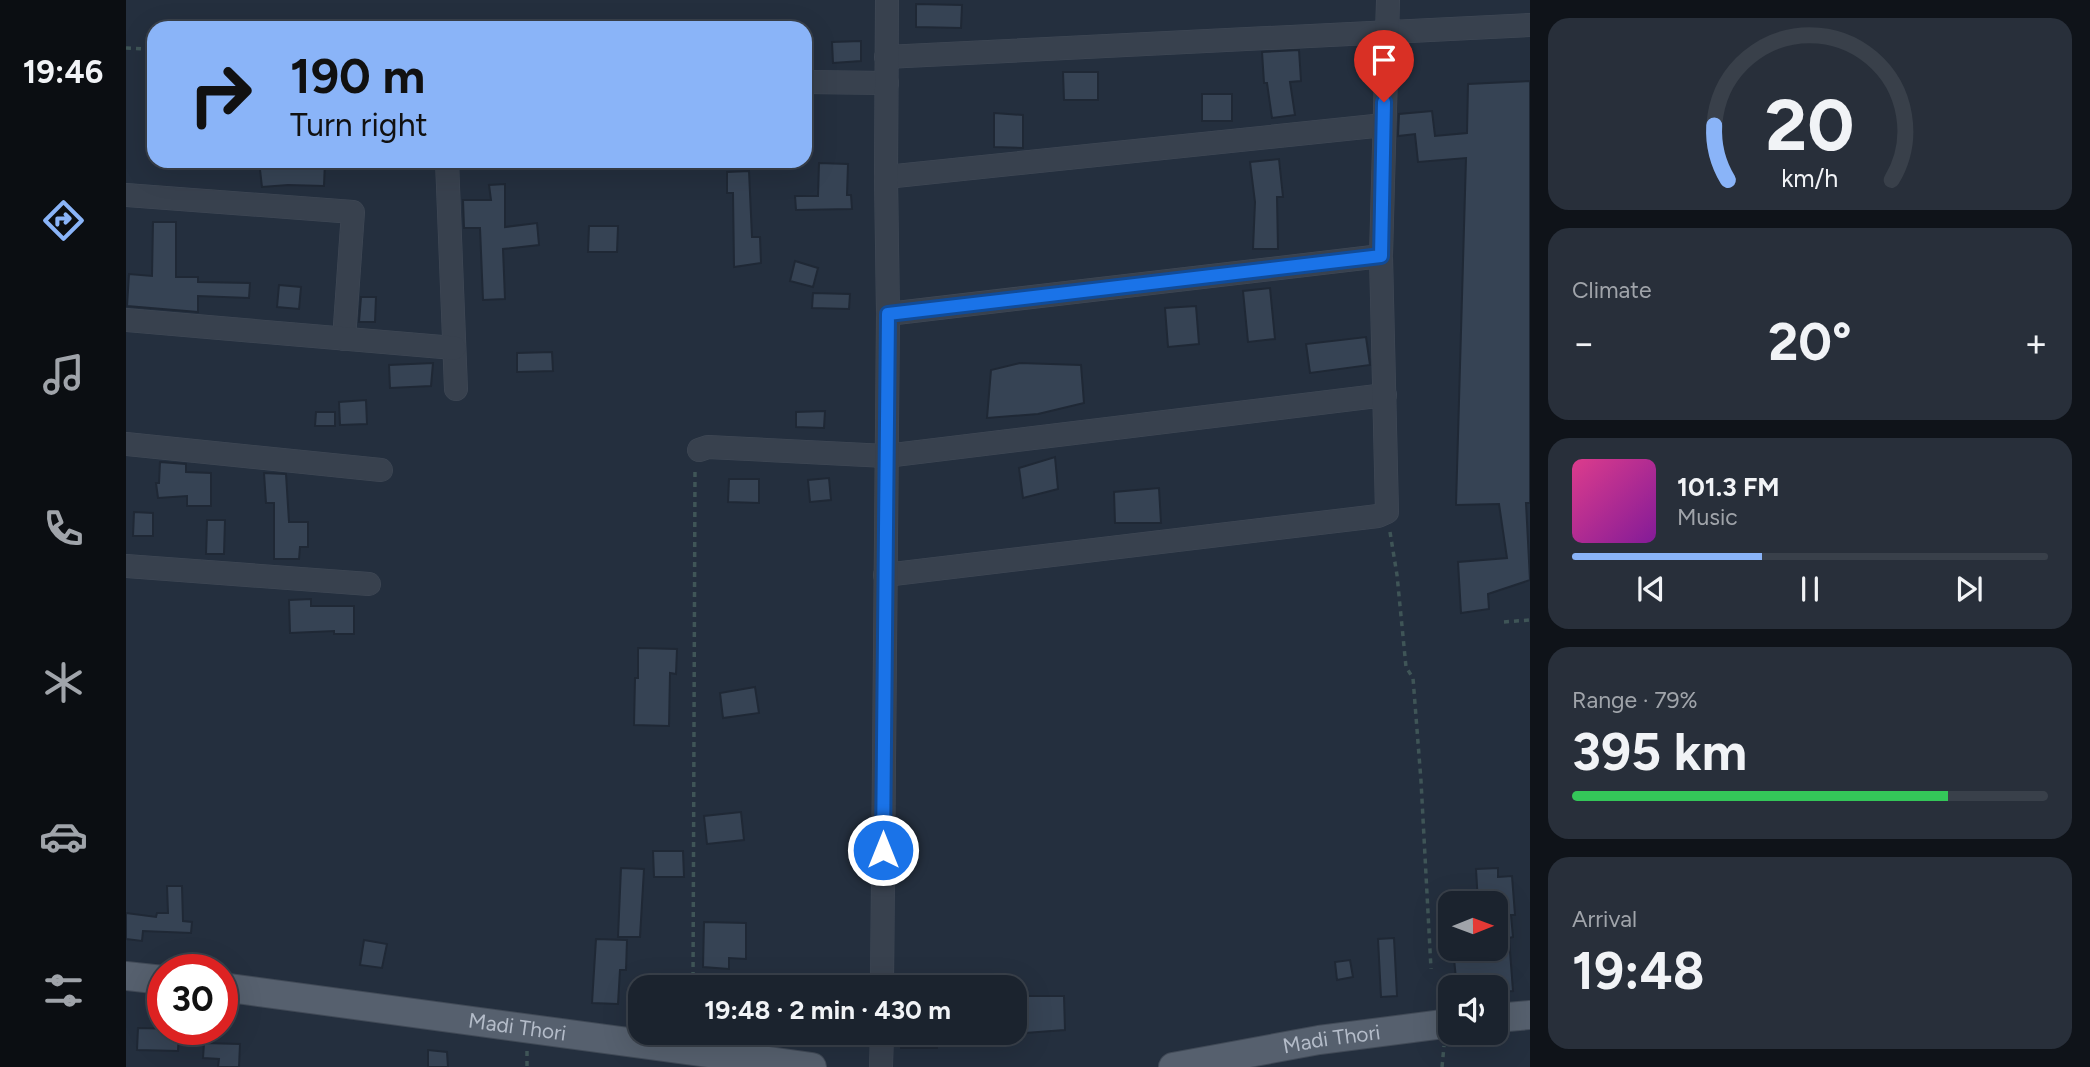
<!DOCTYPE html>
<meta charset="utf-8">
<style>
body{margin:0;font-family:Figtree,sans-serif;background:#282f3a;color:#f1f3f6;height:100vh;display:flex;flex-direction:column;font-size:26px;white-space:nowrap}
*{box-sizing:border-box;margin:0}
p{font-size:23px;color:#a0a4aa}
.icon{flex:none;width:38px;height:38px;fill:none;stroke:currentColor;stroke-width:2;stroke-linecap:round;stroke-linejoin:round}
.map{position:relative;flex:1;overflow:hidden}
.sheet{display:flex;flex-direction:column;gap:18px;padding:18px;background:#0f1319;width:560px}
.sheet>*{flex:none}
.top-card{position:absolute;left:21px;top:21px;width:665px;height:147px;border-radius:21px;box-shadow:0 7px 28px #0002,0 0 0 2px #39404a;background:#8ab4f8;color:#111;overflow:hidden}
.needle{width:46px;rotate:89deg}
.tools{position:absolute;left:1312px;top:891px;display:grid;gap:14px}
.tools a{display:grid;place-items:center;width:70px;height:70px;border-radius:14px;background:#1b232e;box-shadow:0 7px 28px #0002,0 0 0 2px #39404a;font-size:35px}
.speed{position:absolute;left:21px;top:954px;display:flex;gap:14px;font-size:35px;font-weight:700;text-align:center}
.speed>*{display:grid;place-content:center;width:91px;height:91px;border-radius:50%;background:#1b232e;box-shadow:0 7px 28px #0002,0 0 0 2px #39404a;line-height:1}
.speed .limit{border:10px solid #d22;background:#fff;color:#111}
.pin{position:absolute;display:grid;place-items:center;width:60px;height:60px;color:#fff;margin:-72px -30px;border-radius:50% 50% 50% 0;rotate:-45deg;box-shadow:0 0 7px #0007}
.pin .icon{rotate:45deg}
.me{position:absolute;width:77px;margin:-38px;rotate:0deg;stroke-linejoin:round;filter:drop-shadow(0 0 5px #0008)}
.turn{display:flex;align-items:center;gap:24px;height:147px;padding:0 28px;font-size:32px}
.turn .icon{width:91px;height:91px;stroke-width:2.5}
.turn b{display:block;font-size:49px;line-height:60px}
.big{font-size:52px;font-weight:700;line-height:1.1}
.sheet .card{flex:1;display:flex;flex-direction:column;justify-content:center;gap:10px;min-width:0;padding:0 24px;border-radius:21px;background:#282f3a}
.sheet .dial{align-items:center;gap:0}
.dial svg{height:182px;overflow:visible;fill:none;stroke:#39404a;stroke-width:7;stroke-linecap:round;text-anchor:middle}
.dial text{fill:#f1f3f6;stroke:none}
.song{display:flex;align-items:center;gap:21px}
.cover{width:84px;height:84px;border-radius:10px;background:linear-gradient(135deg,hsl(330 70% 55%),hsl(290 70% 35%))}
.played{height:7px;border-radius:4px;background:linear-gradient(90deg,#8ab4f8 40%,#39404a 40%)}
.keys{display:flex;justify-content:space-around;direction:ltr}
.heat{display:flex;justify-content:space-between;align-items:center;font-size:38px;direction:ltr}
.charge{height:10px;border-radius:5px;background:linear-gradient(90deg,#34c759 79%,#39404a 0)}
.trip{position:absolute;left:502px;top:975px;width:399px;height:70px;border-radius:21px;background:#1b232e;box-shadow:0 7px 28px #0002,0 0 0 2px #39404a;font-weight:700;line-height:70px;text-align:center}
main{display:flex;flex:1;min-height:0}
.dock{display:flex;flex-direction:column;width:126px;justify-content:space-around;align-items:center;background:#0b0e12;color:#a0a4aa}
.dock .icon{width:49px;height:49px}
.dock .on{color:#8ab4f8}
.dock b{font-size:32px;color:#f1f3f6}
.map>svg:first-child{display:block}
.building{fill:#364354;stroke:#1f2835;stroke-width:2}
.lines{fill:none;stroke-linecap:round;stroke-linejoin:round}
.minor-casing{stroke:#414a57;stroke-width:24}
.major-casing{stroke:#414a57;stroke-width:30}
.path{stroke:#3f5557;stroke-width:3.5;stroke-dasharray:5 5;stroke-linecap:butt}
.minor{stroke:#38414e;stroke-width:23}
.major{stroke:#56606e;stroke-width:28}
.route-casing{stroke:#114b97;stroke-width:18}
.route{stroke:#1a73e8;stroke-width:12}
.labels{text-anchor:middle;stroke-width:7;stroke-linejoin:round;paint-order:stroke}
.street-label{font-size:21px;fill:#b4bcc9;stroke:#1d2633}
</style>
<main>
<nav class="dock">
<b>19:46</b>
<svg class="icon on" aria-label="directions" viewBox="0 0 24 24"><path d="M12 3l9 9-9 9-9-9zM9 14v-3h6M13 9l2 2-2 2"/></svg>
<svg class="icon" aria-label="music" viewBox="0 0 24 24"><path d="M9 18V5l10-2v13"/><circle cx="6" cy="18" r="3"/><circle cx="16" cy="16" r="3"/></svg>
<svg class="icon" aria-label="phone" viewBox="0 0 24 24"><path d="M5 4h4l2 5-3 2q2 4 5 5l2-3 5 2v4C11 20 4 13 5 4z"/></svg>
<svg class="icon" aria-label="climate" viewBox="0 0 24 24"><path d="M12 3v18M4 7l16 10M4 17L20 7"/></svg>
<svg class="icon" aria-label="car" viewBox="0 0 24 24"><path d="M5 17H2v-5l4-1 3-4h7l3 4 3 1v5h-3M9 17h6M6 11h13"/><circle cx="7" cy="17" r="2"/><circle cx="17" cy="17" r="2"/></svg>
<svg class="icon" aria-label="filters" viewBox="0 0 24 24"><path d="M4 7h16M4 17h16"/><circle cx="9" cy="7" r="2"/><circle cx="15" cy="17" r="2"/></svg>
</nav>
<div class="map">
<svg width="1404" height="1067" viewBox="0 0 1404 1067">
<rect width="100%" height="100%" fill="#242f3e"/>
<g class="building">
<polygon points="790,4 836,5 835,28 790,27"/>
<polygon points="735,41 735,61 707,63 706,42"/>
<polygon points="1173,50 1175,81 1164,82 1169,115 1146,118 1141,83 1138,83 1136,52"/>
<polygon points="937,72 972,72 972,100 938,100"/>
<polygon points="1404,81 1404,503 1400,503 1404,580 1362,594 1363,609 1335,613 1332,562 1381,558 1373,504 1330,505 1340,158 1292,162 1289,134 1272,136 1273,114 1306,111 1309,136 1341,133 1342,84"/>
<rect x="1076" y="94" width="30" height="27"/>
<polygon points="868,113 897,115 897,148 868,147"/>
<polygon points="1153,159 1157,197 1151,197 1152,249 1127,249 1129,202 1124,162"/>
<polygon points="133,161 199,161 198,186 162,185 136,187"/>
<polygon points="693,163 722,164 721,195 725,195 726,209 670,210 669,196 692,196"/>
<polygon points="623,171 626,237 634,237 635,263 608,267 607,193 601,193 601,172"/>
<polygon points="379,184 379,227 411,223 413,245 377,249 379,299 357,300 354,228 338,228 337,200 365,200 363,185"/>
<polygon points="27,222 50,222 50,277 72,277 72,282 124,283 123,298 72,296 72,312 1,306 3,274 26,276"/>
<polygon points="463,226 492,226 491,252 462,252"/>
<polygon points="669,261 692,268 687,287 664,281"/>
<polygon points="153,285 175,287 173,309 151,307"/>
<polygon points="1144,288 1149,339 1122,342 1117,291"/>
<polygon points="687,293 724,294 723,309 686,308"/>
<polygon points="235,297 250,297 249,322 233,322"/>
<polygon points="1070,306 1073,344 1042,347 1039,308"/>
<polygon points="1240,337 1244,365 1184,373 1180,344"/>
<polygon points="426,352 427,371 391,372 391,353"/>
<polygon points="307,363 305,386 264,388 263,365"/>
<polygon points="894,363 955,365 958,403 912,414 861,418 865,370"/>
<polygon points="240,400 241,424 214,425 213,402"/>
<polygon points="699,411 698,428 670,427 670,412"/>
<polygon points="190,412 209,412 209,426 189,426"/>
<polygon points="929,457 932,489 897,498 893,468"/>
<polygon points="34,462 60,464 60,472 85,473 85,506 61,506 61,496 32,498 30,483 33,483"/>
<polygon points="138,473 160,474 163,522 182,522 182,547 174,547 173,559 148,559 148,503 140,503"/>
<polygon points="703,478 705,500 684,502 682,480"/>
<polygon points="603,479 633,479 633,503 602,502"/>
<polygon points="1033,488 1035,523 989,523 988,492"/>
<polygon points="8,512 27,513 27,536 7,536"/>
<polygon points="81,520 99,520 98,554 80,554"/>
<polygon points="185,599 185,606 228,606 228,634 208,634 208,631 164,633 163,600"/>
<polygon points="512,648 551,649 550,674 544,673 543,726 508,725 509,678 512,678"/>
<polygon points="629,687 633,713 597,718 594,693"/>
<polygon points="615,812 618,840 581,844 578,816"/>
<polygon points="527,851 557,851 558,877 528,877"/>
<polygon points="495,868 518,869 514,937 492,937"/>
<polygon points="1372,868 1372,877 1386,876 1389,915 1385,915 1387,937 1383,938 1387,991 1370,992 1370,987 1364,987 1363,977 1330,979 1327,948 1370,948 1370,903 1352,903 1350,869"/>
<polygon points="41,886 56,886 57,921 66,922 65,933 17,931 16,941 0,939 0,913 30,917 31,913 42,913"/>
<polygon points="578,922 620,923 620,959 603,958 603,969 577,967"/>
<polygon points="1268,938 1271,996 1255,997 1252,939"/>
<polygon points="470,939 501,940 500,970 494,970 492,1004 466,1003"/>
<polygon points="238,940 261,944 256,968 234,965"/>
<polygon points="1224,960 1227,977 1211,980 1209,962"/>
<polygon points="899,996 938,996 939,1030 899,1033"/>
<polygon points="12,1028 53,1029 52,1051 11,1050"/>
<rect x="775" y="1032" width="36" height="16"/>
<polygon points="78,1043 114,1044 113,1067 92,1067 93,1059 77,1058"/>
<polygon points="302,1050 321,1052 322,1067 302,1067"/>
</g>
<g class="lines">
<defs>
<g id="minor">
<polyline points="760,57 1404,25"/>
<polyline points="679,82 761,83"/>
<polyline points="321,161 330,389"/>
<polyline points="760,177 1258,125"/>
<polyline points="0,195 227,212 218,339"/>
<polyline points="762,314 1255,256"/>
<polyline points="0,320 328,348"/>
<polyline points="0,444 255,470"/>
<polyline points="573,450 582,447 760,456 1259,395"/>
<polyline points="0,566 243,584"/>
<polyline points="759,575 1252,516 1261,512 1255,256 1262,0"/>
<polyline points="756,987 762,314 760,177 761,0"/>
<polyline points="755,1067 756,1032"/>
</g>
<g id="major">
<polyline points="0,976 37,980"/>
<path id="s1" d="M96,987L686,1067"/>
<polyline points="1370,1018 1404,1015"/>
<path id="s2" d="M1047,1067L1193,1040L1325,1023"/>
</g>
</defs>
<use href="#minor" class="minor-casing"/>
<use href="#major" class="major-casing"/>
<g class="path">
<polyline points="0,48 18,49"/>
<polyline points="1264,532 1271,575 1280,667 1287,678 1295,781 1305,969"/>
<polyline points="1378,622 1404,620"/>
<polyline points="567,987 569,469"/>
<polyline points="401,1051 401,1067"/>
<polyline points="1316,1067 1318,1046"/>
</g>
<use href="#minor" class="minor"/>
<use href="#major" class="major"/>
</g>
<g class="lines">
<defs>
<polyline id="route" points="757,850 762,314 1255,256 1258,102"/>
</defs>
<use href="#route" class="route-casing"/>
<use href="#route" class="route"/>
</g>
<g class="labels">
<g class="street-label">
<text dy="7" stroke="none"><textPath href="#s1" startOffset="298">Madi Thori</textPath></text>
<text dy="7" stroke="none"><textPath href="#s2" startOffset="161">Madi Thori</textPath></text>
</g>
</g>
</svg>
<div class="tools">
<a><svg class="needle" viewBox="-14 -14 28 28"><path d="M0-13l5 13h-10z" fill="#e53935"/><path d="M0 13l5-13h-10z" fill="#a0a4aa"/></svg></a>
<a><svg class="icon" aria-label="sound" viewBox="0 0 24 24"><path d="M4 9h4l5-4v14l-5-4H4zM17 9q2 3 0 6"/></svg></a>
</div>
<div class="speed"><div class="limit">30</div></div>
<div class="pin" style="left:1258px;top:102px;background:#d93025"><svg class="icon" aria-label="arrive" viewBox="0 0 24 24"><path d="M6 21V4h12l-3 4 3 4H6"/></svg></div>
<svg class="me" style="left:757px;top:850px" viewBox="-20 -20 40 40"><circle r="17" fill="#1a73e8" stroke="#fff" stroke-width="3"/><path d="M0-11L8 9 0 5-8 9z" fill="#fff"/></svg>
<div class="trip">19:48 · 2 min · 430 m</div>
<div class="top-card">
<div class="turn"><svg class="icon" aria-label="right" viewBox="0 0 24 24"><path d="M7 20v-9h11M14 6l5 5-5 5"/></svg><div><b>190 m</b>Turn right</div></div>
</div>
</div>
<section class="sheet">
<div class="card dial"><svg viewBox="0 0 100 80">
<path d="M14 69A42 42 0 1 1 86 69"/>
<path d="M14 69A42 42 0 0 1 8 45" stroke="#8ab4f8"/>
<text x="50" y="56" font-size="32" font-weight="700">20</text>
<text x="50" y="72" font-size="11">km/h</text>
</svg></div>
<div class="card"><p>Climate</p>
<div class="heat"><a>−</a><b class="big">20°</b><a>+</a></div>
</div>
<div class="card">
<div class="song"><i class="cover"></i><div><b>101.3 FM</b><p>Music</p></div></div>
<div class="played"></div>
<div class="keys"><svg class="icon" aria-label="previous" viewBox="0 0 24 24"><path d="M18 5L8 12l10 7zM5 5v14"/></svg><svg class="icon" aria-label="pause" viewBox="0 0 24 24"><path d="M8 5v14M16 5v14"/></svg><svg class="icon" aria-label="next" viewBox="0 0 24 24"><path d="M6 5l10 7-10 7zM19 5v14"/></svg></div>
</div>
<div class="card"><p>Range · 79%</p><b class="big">395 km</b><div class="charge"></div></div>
<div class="card"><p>Arrival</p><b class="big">19:48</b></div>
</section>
</main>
